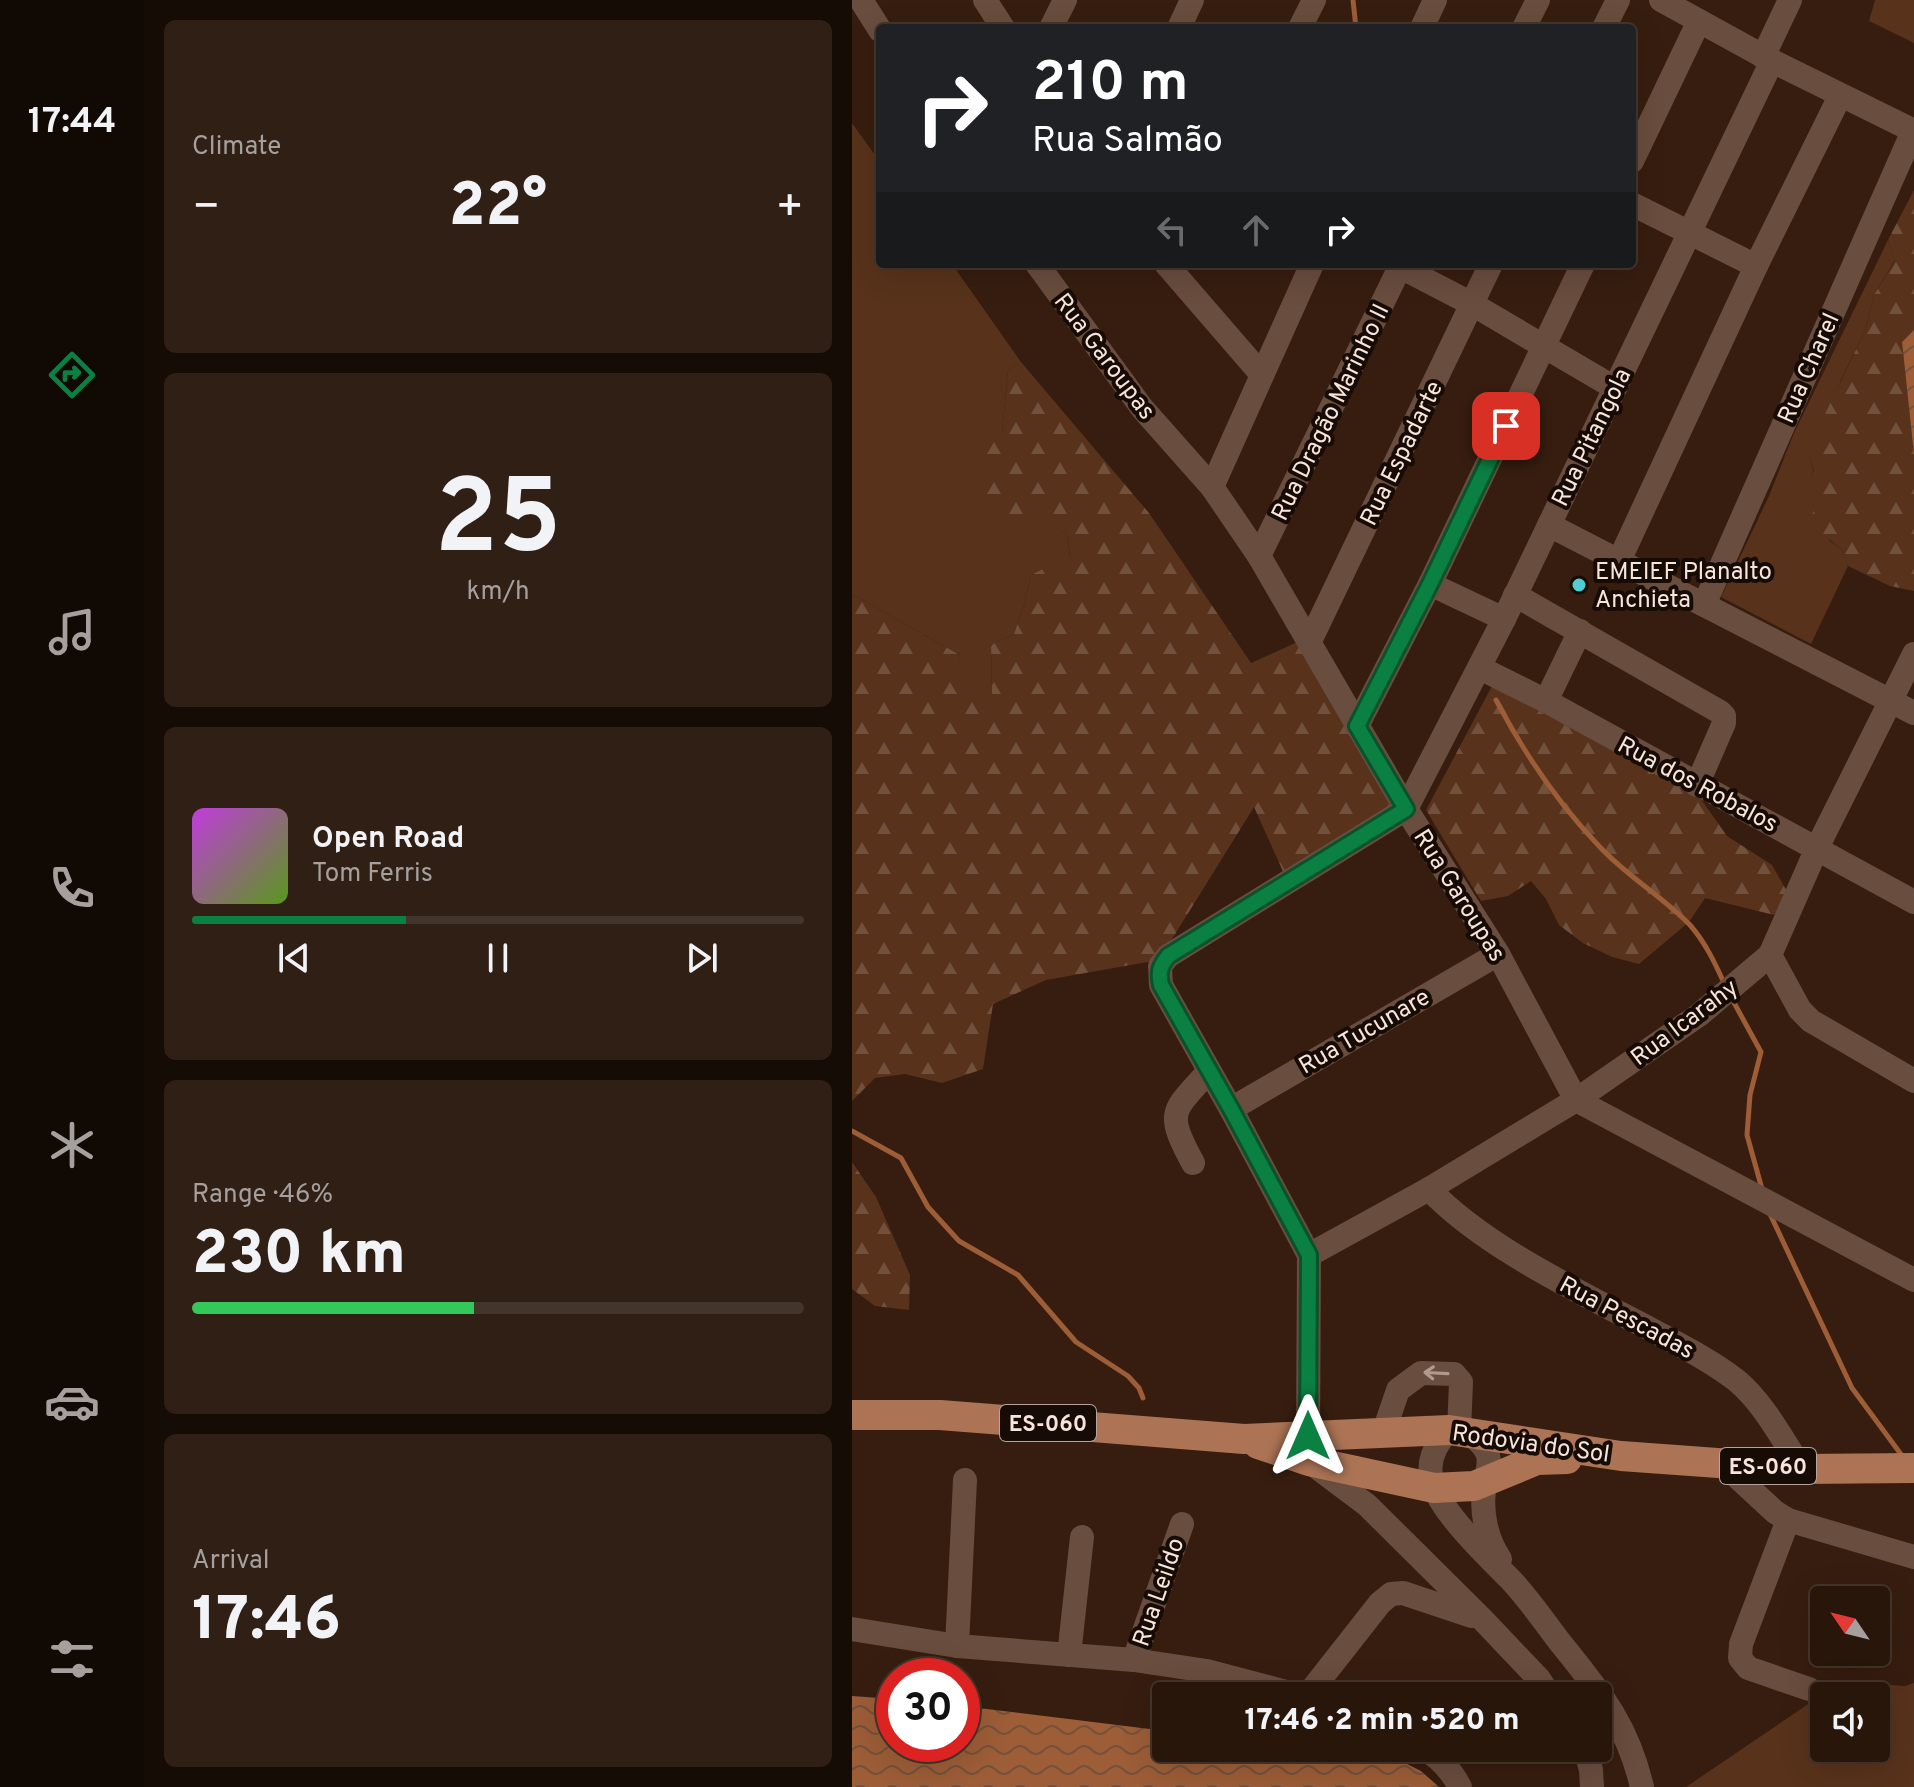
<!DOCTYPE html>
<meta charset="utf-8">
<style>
body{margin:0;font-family:Overpass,sans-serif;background:#301f14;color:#f1f3f6;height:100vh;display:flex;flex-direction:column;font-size:30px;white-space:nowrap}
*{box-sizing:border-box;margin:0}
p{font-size:26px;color:#a59f9d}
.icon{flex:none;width:44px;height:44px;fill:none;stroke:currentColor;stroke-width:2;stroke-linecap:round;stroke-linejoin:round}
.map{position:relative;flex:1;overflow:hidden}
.drawer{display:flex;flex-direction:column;gap:20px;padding:20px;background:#160c06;width:708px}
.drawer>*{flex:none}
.guide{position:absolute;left:24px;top:24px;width:760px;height:244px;border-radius:8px;box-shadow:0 8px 32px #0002,0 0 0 2px #44352c;background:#202124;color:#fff;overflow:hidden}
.needle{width:52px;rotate:305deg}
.buttons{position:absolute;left:958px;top:1586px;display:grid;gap:16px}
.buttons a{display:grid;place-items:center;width:80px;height:80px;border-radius:8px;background:#28160b;box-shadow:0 8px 32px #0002,0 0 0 2px #44352c;font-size:40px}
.speed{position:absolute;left:24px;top:1658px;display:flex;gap:16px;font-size:40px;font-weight:700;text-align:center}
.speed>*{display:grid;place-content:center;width:104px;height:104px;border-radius:50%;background:#28160b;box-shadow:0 8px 32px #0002,0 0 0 2px #44352c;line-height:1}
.speed .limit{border:12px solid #d22;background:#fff;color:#111}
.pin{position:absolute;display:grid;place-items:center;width:68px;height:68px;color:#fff;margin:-34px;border-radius:16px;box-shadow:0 4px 12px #0006}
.me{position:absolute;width:88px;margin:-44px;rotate:0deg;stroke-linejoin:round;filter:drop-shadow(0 0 6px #0008)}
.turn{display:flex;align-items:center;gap:28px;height:168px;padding:0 24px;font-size:36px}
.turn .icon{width:104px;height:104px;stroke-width:2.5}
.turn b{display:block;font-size:56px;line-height:68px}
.lanes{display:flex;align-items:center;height:76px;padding:0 24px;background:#0003;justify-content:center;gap:40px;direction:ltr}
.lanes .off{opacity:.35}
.big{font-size:60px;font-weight:800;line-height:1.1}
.drawer .tile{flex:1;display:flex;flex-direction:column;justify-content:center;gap:12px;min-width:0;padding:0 28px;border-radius:12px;background:#301f14}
.drawer .dial{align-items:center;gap:0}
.dial b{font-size:104px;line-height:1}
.song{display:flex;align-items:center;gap:24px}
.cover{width:96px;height:96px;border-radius:12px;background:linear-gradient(135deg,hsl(290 70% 55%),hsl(90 70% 35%))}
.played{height:8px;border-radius:4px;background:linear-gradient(90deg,#0b8043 35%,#44352c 35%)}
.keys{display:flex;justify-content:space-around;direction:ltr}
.heat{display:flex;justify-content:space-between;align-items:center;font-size:44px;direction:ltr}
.charge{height:12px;border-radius:6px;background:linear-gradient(90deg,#34c759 46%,#44352c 0)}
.trip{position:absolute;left:300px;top:1682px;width:460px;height:80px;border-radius:8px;background:#28160b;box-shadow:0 8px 32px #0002,0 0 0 2px #44352c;font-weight:800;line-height:80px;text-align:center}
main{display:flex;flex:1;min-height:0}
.dock{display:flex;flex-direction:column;width:144px;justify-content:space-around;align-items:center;background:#100904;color:#a59f9d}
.dock .icon{width:56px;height:56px}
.dock .on{color:#0b8043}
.dock b{font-size:36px;color:#f1f3f6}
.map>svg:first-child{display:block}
.green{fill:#58321b;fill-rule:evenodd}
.forest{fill:url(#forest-firs)}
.water{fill:url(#water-waves)}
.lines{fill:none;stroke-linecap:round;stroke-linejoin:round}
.stream{stroke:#9c5d37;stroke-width:5}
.minor{stroke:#694d3e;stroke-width:24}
.major{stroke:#ac7455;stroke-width:30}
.oneway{stroke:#b0998d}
.route-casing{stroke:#07532c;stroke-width:20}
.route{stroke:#0b8043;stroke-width:14}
.poi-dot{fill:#51ccd3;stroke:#160b05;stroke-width:3}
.labels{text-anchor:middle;stroke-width:8;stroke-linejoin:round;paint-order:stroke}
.shield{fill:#160b05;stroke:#b4a49c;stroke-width:2}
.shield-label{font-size:22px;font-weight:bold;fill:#f7e5dc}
.street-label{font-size:24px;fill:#f7e5dc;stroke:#160b05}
.poi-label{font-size:24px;fill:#f7e5dc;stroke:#160b05;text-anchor:start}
</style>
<main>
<nav class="dock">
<b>17:44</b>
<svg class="icon on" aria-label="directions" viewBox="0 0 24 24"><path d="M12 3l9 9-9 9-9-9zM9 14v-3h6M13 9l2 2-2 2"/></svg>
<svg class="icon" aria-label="music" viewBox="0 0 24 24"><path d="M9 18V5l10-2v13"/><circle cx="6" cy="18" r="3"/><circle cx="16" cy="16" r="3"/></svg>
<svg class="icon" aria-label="phone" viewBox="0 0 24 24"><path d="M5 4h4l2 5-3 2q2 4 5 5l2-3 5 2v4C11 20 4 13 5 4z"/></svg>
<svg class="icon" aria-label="climate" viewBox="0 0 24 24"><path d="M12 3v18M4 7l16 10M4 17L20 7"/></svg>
<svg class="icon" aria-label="car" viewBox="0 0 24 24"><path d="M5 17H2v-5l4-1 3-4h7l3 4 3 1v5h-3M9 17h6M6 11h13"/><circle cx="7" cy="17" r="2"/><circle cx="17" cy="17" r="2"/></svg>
<svg class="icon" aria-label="filters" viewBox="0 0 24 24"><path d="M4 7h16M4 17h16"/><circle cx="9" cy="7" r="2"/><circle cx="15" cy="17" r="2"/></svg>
</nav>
<section class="drawer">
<div class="tile"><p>Climate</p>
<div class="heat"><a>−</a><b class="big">22°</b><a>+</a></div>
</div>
<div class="tile dial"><b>25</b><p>km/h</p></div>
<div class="tile">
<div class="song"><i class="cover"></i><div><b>Open Road</b><p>Tom Ferris</p></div></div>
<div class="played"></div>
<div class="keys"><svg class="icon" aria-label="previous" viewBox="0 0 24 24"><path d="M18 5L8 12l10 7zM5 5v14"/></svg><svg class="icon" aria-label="pause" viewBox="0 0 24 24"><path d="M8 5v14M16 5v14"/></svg><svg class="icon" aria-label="next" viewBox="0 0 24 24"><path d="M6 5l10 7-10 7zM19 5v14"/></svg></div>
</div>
<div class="tile"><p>Range · 46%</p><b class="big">230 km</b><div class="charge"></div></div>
<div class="tile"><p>Arrival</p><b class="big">17:46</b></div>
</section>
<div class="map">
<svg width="1062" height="1787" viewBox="0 0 1062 1787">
<defs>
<pattern id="forest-firs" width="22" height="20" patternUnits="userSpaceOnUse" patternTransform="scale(2)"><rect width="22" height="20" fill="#58321b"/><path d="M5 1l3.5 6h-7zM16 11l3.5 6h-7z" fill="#71503c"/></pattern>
<pattern id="water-waves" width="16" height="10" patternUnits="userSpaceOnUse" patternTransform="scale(2)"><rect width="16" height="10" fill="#9c5d37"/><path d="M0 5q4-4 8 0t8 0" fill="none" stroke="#73513c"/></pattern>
</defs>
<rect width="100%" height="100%" fill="#361d0f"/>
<g class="green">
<polygon points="1023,0 1062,0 1062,43 1017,21"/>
<polygon points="0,123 28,162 28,264 100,264 169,362 156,370 150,433 188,514 215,535 218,556 179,575 173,602 162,634 139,645 140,701 106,674 108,655 0,594"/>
<polygon points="1036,240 1043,260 1022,295 1014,329 989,380 958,457 977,540 989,549 996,566 959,644 869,597 917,496 942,433"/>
<path d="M990,1681L1053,1686L1062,1683V1787H834ZM972,1696H1024V1748H972Z"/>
</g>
<g class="forest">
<polygon points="1062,190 1062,330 1050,342 1062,455 1062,591 1038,586 996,566 989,549 964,528 961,515 962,472 958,457 961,439 1014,329 1022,295 1043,261 1036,240"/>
<polygon points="169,362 297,513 399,663 452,639 538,792 537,809 433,876 402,807 307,960 194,980 141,1004 131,1069 90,1083 53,1074 23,1078 0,1101 0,594 108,655 107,674 140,700 139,645 162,634 173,602 179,575 218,555 215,535 188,515 180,517 150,516 128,492 126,447 150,433 156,370"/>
<polygon points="640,686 846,795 875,836 920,865 937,895 922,915 853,898 837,922 787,964 760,957 731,943 707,925 694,899 679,881 656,896 629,901 574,810"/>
<polygon points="0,1162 24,1197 58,1275 57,1310 23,1306 0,1289"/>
</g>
<g class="water">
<polygon points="1062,330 1062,455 1050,342"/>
<polygon points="0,1696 42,1699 42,1744 110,1744 110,1706 314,1731 314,1748 523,1748 569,1771 587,1787 0,1787"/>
</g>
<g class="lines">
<g class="stream">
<polyline points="501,0 504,28"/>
<path d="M644,700C671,751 706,803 746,845C773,875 810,896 838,925C853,942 863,963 872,983"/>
<polyline points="880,999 909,1052 898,1095 895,1135 910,1189"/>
<polyline points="0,1131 49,1158 76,1207 107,1241 166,1275 224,1342 276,1376 287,1388 291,1398"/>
<polyline points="918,1214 1000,1388 1051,1457"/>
</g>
<g class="minor">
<polyline points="9,0 28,30"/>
<polyline points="133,0 151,28"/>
<polyline points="809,0 920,61 1062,131"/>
<polyline points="199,28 213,0"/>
<polyline points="327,28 340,0"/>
<polyline points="448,28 462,0"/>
<polyline points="570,28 583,0"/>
<polyline points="672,28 686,0"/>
<polyline points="752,28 766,0"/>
<polyline points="911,57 938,0"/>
<polyline points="780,161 847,21"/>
<polyline points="780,204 904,266"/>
<polyline points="185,264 290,408 360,487 407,556 554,809 646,954 724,1100 1062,1280"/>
<polyline points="314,264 410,375"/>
<polyline points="543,264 620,304 763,388"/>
<polyline points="360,487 460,264"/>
<polyline points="697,525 1062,713"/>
<polyline points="407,556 548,267"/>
<polyline points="767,561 904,266 988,96"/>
<polyline points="578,584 652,619"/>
<polyline points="663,595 868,712 872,716 872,723 845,785"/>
<polyline points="852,605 1061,131"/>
<polyline points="458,641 639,264"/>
<polyline points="628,668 694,701 1062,902"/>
<polyline points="694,701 728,631"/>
<polyline points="505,726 578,584 731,264"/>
<polyline points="918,955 948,1010 959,1021 1062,1081"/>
<polyline points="379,1109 646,954"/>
<path d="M341,1163C313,1111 320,1112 357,1071"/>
<path d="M577,1189C632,1247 728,1292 800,1330C828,1345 858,1360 884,1380C912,1403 930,1439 950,1469"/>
<polyline points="457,1255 577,1189 724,1100 847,1015 918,955 965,848 1062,654"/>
<path d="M597,1430C582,1445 574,1464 581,1485C592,1515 635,1556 658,1579C676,1598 691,1620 707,1641C747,1691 775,1723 790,1787"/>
<polyline points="531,1434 546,1390 569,1373 602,1374 609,1382 607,1431"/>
<path d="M619,1435C646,1455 635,1464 632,1491C629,1514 635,1540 648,1559"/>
<polyline points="456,1436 457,1255 379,1109 309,985 308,966 316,956 554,809 652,619 920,61"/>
<polyline points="869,1462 923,1512 936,1520 1062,1557"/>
<polyline points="459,1463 515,1505 630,1619 687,1679 698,1696"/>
<polyline points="936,1520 889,1644 888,1658 896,1668 957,1689"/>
<polyline points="0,1629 105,1646 282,1660 355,1671 449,1696"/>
<polyline points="105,1646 113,1480"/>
<polyline points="217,1655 230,1537"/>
<polyline points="282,1660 330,1524"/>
<polyline points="455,1696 528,1603 539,1594 551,1593 620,1616"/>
<path d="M571,1748C587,1757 599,1770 608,1787"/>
<polyline points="733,1748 739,1770 740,1787"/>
</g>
<g class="major">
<polyline points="0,1415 88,1415 392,1439 597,1430 769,1456 950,1469 1062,1468"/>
<polyline points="406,1444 457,1461 582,1488 622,1486 685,1460 715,1459"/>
</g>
</g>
<defs><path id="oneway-shaft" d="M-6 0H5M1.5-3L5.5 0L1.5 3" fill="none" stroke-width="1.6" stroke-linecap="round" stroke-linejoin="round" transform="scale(2)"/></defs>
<use class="oneway" href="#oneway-shaft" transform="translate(584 1373) rotate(-177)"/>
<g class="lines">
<defs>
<path id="route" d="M456,1436L457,1255L379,1109L309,985C306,972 308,966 316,956L554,809L505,726L578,584L654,426"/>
</defs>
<use href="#route" class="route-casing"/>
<use href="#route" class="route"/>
</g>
<circle class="poi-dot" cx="727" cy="585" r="8"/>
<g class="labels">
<g class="shield">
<rect x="148" y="1405" width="96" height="36" rx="6"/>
<rect x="868" y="1448" width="96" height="36" rx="6"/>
</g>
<g class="shield-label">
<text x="196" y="1431">ES-060</text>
<text x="916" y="1474">ES-060</text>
</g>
<g class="street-label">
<text transform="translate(253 356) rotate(53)" y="8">Rua Garoupas</text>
<text transform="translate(956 368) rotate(-66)" y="8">Rua Charel</text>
<text transform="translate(478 412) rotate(-64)" y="8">Rua Dragão Marinho II</text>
<text transform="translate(739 437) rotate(-64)" y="8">Rua Pitangola</text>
<text transform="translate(549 453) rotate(-64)" y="8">Rua Espadarte</text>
<text transform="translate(846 784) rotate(28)" y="8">Rua dos Robalos</text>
<text transform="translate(608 895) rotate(58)" y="8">Rua Garoupas</text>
<text transform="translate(832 1022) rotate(-37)" y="8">Rua Icarahy</text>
<text transform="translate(512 1031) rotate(-30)" y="8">Rua Tucunare</text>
<text transform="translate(775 1317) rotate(28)" y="8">Rua Pescadas</text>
<text transform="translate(679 1443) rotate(8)" y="8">Rodovia do Sol</text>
<text transform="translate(306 1592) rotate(-71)" y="8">Rua Leildo</text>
</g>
<g class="poi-label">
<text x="743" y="579">EMEIEF Planalto<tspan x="743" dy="28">Anchieta</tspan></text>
</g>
</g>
</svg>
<div class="buttons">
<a><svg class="needle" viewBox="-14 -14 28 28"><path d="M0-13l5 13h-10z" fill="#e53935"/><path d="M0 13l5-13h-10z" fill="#a59f9d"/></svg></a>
<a><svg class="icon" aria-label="sound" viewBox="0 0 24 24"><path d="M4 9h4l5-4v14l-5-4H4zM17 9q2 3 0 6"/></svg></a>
</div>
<div class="speed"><div class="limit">30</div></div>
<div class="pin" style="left:654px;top:426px;background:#d93025"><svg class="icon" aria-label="arrive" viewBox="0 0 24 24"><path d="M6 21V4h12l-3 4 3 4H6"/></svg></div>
<svg class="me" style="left:456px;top:1436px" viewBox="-20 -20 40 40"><path d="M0-17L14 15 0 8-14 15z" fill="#0b8043" stroke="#fff" stroke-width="4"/></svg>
<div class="trip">17:46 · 2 min · 520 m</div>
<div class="guide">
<div class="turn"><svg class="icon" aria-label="right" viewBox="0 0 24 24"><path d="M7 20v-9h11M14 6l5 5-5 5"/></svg><div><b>210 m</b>Rua Salmão</div></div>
<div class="lanes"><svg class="icon off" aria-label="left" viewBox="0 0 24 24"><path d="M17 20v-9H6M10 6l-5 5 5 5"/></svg><svg class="icon off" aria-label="ahead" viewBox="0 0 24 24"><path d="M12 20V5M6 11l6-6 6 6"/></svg><svg class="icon" aria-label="right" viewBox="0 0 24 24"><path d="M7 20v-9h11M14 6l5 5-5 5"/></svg></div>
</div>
</div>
</main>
